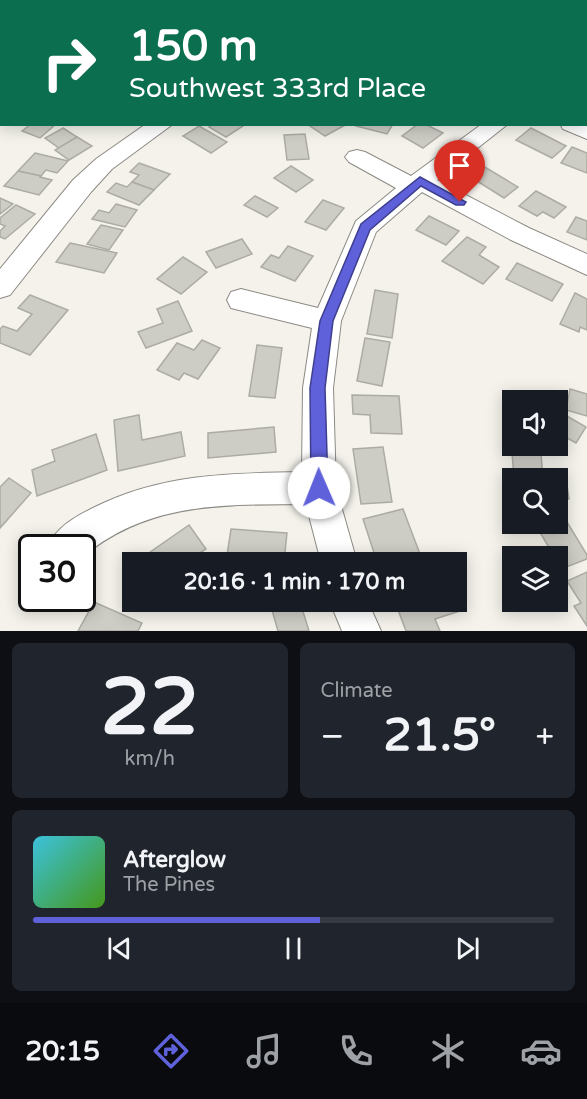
<!DOCTYPE html>
<meta charset="utf-8">
<style>
body{margin:0;font-family:"Varela Round",sans-serif;background:#20242c;color:#f1f3f6;height:100vh;display:flex;flex-direction:column;font-size:22px;white-space:nowrap}
*{box-sizing:border-box;margin:0}
p{font-size:20px;color:#9ea1a6}
.icon{flex:none;width:33px;height:33px;fill:none;stroke:currentColor;stroke-width:2;stroke-linecap:round;stroke-linejoin:round}
.map{position:relative;height:631px;overflow:hidden}
.sheet{display:flex;flex-direction:column;gap:12px;padding:12px;background:#0d0f14;flex:1}
.sheet>*{flex:none}
.hud{position:absolute;left:0px;top:0px;width:588px;height:126px;box-shadow:0 3px 15px #0003;background:#0b6e4f;color:#fff;overflow:hidden}
.fabs{position:absolute;left:502px;top:390px;display:grid;gap:12px}
.fabs a{display:grid;place-items:center;width:66px;height:66px;border-radius:0px;background:#171b24;box-shadow:0 3px 15px #0003;font-size:30px}
.speed{position:absolute;left:18px;top:534px;display:flex;gap:12px;font-size:30px;font-weight:700;text-align:center}
.speed>*{display:grid;place-content:center;width:78px;height:78px;border-radius:50%;background:#171b24;box-shadow:0 3px 15px #0003;line-height:1}
.speed .limit{border:3px solid #111;border-radius:9px;background:#fff;color:#111}
.pin{position:absolute;display:grid;place-items:center;width:51px;height:51px;color:#fff;margin:-62px -26px;border-radius:50% 50% 50% 0;rotate:-45deg;box-shadow:0 0 6px #0007}
.pin .icon{rotate:45deg}
.me{position:absolute;width:66px;margin:-33px;rotate:359deg;stroke-linejoin:round;filter:drop-shadow(0 0 4px #0008)}
.turn{display:flex;align-items:center;gap:21px;height:126px;padding:0 30px;font-size:27px}
.turn .icon{width:78px;height:78px;stroke-width:2.5}
.turn b{display:block;font-size:42px;line-height:51px}
.big{font-size:45px;font-weight:800;line-height:1.1}
.sheet .widget{flex:1;display:flex;flex-direction:column;justify-content:center;gap:9px;min-width:0;padding:0 21px;border-radius:9px;background:#20242c}
.sheet .dial{align-items:center;gap:0}
.dial b{font-size:78px;line-height:1}
.song{display:flex;align-items:center;gap:18px}
.cover{width:72px;height:72px;border-radius:9px;background:linear-gradient(135deg,hsl(190 70% 55%),hsl(100 70% 35%))}
.played{height:6px;border-radius:3px;background:linear-gradient(90deg,#5f61da 55%,#363941 55%)}
.keys{display:flex;justify-content:space-around;direction:ltr}
.heat{display:flex;justify-content:space-between;align-items:center;font-size:33px;direction:ltr}
.sheet .tiles{flex:1;display:grid;gap:12px;grid-template-columns:1fr 1fr}
.widget:last-child{grid-column:span 2}
.trip{position:absolute;left:122px;top:552px;width:345px;height:60px;border-radius:0px;background:#171b24;box-shadow:0 3px 15px #0003;font-weight:800;line-height:60px;text-align:center}
.dock{display:flex;height:96px;justify-content:space-around;align-items:center;background:#090b0e;color:#9ea1a6}
.dock .icon{width:42px;height:42px}
.dock .active{color:#5f61da}
.dock b{font-size:27px;color:#f1f3f6}
.map>svg:first-child{display:block}
.building{fill:#cdccc5;stroke:#acaba4;stroke-width:1.5}
.lines{fill:none;stroke-linecap:round;stroke-linejoin:round}
.minor-casing{stroke:#8c8a84;stroke-width:2}
.minor{fill:#fff;fill-rule:evenodd}
.route{fill:#5f61da;stroke:#3e3f8e;stroke-width:1.5}
</style>
<div class="map">
<svg width="587" height="631" viewBox="0 0 587 631">
<rect width="100%" height="100%" fill="#f4f2eb"/>
<g class="building">
<polygon points="31,124 56,124 40,138 22,131"/>
<polygon points="213,124 240,124 243,126 226,137 209,127"/>
<polygon points="313,124 347,124 325,136 310,126"/>
<polygon points="357,124 393,124 387,134 356,126"/>
<polygon points="418,124 425,124 443,133 423,148 402,136"/>
<polygon points="199,126 227,142 211,153 183,136"/>
<polygon points="63,128 77,137 59,148 45,138"/>
<polygon points="531,128 566,146 552,158 516,140"/>
<polygon points="305,134 309,159 287,160 284,135"/>
<polygon points="77,137 92,146 69,160 55,150"/>
<polygon points="572,147 587,153 587,173 561,163"/>
<polygon points="35,153 68,161 57,173 46,170 41,176 18,171"/>
<polygon points="139,163 170,174 154,190 132,182 139,175 130,172"/>
<polygon points="291,166 313,180 296,192 274,178"/>
<polygon points="483,166 518,187 504,198 469,176"/>
<polygon points="18,171 41,176 40,177 52,180 39,195 4,186"/>
<polygon points="132,182 154,190 139,205 107,192 116,183 127,187"/>
<polygon points="536,191 566,207 554,218 543,212 537,216 519,206"/>
<polygon points="255,196 278,208 267,217 244,205"/>
<polygon points="0,198 13,204 0,214"/>
<polygon points="323,200 344,208 326,230 305,222"/>
<polygon points="116,204 137,210 125,227 92,219 99,210 109,213"/>
<polygon points="16,205 35,214 5,239 0,237 0,231 5,226 0,224 0,218"/>
<polygon points="429,216 459,231 446,245 416,230"/>
<polygon points="576,217 587,221 587,240 567,232"/>
<polygon points="101,225 123,230 109,250 87,244"/>
<polygon points="467,237 486,247 479,255 499,267 483,284 442,261"/>
<polygon points="242,239 252,254 216,268 206,252"/>
<polygon points="70,243 117,253 104,273 56,262"/>
<polygon points="288,246 313,256 295,281 261,267 271,255 279,258"/>
<polygon points="183,257 207,272 181,294 157,279"/>
<polygon points="517,263 563,284 552,301 506,279"/>
<polygon points="375,290 398,294 392,338 367,334"/>
<polygon points="575,293 587,299 587,330 580,327 579,332 560,324"/>
<polygon points="30,295 68,310 30,355 0,343 0,329 3,326 17,331 32,314 18,308"/>
<polygon points="178,301 192,331 146,348 138,332 163,323 157,309"/>
<polygon points="365,338 390,342 382,386 357,381"/>
<polygon points="202,340 220,348 198,379 184,373 179,380 157,370 177,343 194,350"/>
<polygon points="257,345 282,348 275,398 249,396"/>
<polygon points="570,389 587,394 587,416 566,410"/>
<polygon points="352,395 399,396 402,434 371,433 370,415 353,414"/>
<polygon points="558,411 586,427 576,443 560,434 558,437"/>
<polygon points="139,415 142,440 181,432 185,456 118,471 114,420"/>
<polygon points="274,427 276,452 208,458 208,433"/>
<polygon points="96,434 107,470 37,496 32,470 55,461 52,450"/>
<polygon points="383,447 392,502 361,504 353,449"/>
<polygon points="512,452 541,454 543,477 558,478 514,478"/>
<polygon points="9,478 31,493 0,528 0,487"/>
<polygon points="558,479 566,479 569,499 558,498"/>
<polygon points="558,507 587,555 587,559 561,569 558,556 554,556 535,524 558,524"/>
<polygon points="403,509 423,562 377,562 363,519"/>
<polygon points="189,525 206,549 186,562 136,562"/>
<polygon points="231,529 287,533 284,562 226,562"/>
<polygon points="587,572 587,626 574,606 581,603 567,581"/>
<polygon points="456,593 463,610 435,619 440,631 406,631 395,602 456,602"/>
<polygon points="94,602 142,623 138,631 78,631"/>
<polygon points="300,602 309,631 278,631 272,610"/>
</g>
<g class="lines">
<defs>
<g id="minor">
<polygon points="179,0 203,0 204,2 180,2"/>
<polygon points="263,0 285,0 286,2 264,2"/>
<polygon points="2,23 2,35 0,36 0,24"/>
<polygon points="587,34 587,47 586,47 586,34"/>
<rect x="0" y="64" width="2" height="12"/>
<polygon points="587,123 587,139 563,129 560,124"/>
<polygon points="146,124 173,124 112,169 91,192 10,295 0,298 0,269 73,180 96,159"/>
<path d="M482,124H508L437,180L529,228L587,254V275L511,240L422,192L376,232L341,321L333,388L336,488L357,562H321L306,504C224,505 149,501 82,557V548H47C55,528 76,516 95,507C161,474 230,473 302,472L303,388L312,328L231,308L227,300L231,292L241,289L318,308L356,221L396,188L349,162L345,157L349,152L357,150L365,152L411,176Z"/>
<polygon points="330,602 368,602 381,631 342,631"/>
</g>
</defs>
<use href="#minor" class="minor-casing"/>
<use href="#minor" class="minor"/>
</g>
<polygon class="route" points="420,177 466,202 464,205 456,205 421,186 370,230 333,321 325,388 328,488 325,493 319,496 314,493 311,488 310,388 320,321 361,224"/>
</svg>
<div class="fabs">
<a><svg class="icon" aria-label="sound" viewBox="0 0 24 24"><path d="M4 9h4l5-4v14l-5-4H4zM17 9q2 3 0 6"/></svg></a>
<a><svg class="icon" aria-label="search" viewBox="0 0 24 24"><circle cx="10" cy="10" r="6"/><path d="M15 15l6 6"/></svg></a>
<a><svg class="icon" aria-label="layers" viewBox="0 0 24 24"><path d="M12 4l9 5-9 5-9-5zM3 14l9 5 9-5"/></svg></a>
</div>
<div class="speed"><div class="limit">30</div></div>
<div class="pin" style="left:460px;top:202px;background:#d93025"><svg class="icon" aria-label="arrive" viewBox="0 0 24 24"><path d="M6 21V4h12l-3 4 3 4H6"/></svg></div>
<svg class="me" style="left:319px;top:488px" viewBox="-20 -20 40 40"><circle r="19" fill="#fff"/><path d="M0-13L10 11 0 6-10 11z" fill="#5f61da"/></svg>
<div class="trip">20:16 · 1 min · 170 m</div>
<div class="hud">
<div class="turn"><svg class="icon" aria-label="right" viewBox="0 0 24 24"><path d="M7 20v-9h11M14 6l5 5-5 5"/></svg><div><b>150 m</b>Southwest 333rd Place</div></div>
</div>
</div>
<section class="sheet">
<div class="tiles">
<div class="widget dial"><b>22</b><p>km/h</p></div>
<div class="widget"><p>Climate</p>
<div class="heat"><a>−</a><b class="big">21.5°</b><a>+</a></div>
</div>
<div class="widget">
<div class="song"><i class="cover"></i><div><b>Afterglow</b><p>The Pines</p></div></div>
<div class="played"></div>
<div class="keys"><svg class="icon" aria-label="previous" viewBox="0 0 24 24"><path d="M18 5L8 12l10 7zM5 5v14"/></svg><svg class="icon" aria-label="pause" viewBox="0 0 24 24"><path d="M8 5v14M16 5v14"/></svg><svg class="icon" aria-label="next" viewBox="0 0 24 24"><path d="M6 5l10 7-10 7zM19 5v14"/></svg></div>
</div>
</div>
</section>
<nav class="dock">
<b>20:15</b>
<svg class="icon active" aria-label="directions" viewBox="0 0 24 24"><path d="M12 3l9 9-9 9-9-9zM9 14v-3h6M13 9l2 2-2 2"/></svg>
<svg class="icon" aria-label="music" viewBox="0 0 24 24"><path d="M9 18V5l10-2v13"/><circle cx="6" cy="18" r="3"/><circle cx="16" cy="16" r="3"/></svg>
<svg class="icon" aria-label="phone" viewBox="0 0 24 24"><path d="M5 4h4l2 5-3 2q2 4 5 5l2-3 5 2v4C11 20 4 13 5 4z"/></svg>
<svg class="icon" aria-label="climate" viewBox="0 0 24 24"><path d="M12 3v18M4 7l16 10M4 17L20 7"/></svg>
<svg class="icon" aria-label="car" viewBox="0 0 24 24"><path d="M5 17H2v-5l4-1 3-4h7l3 4 3 1v5h-3M9 17h6M6 11h13"/><circle cx="7" cy="17" r="2"/><circle cx="17" cy="17" r="2"/></svg>
</nav>
